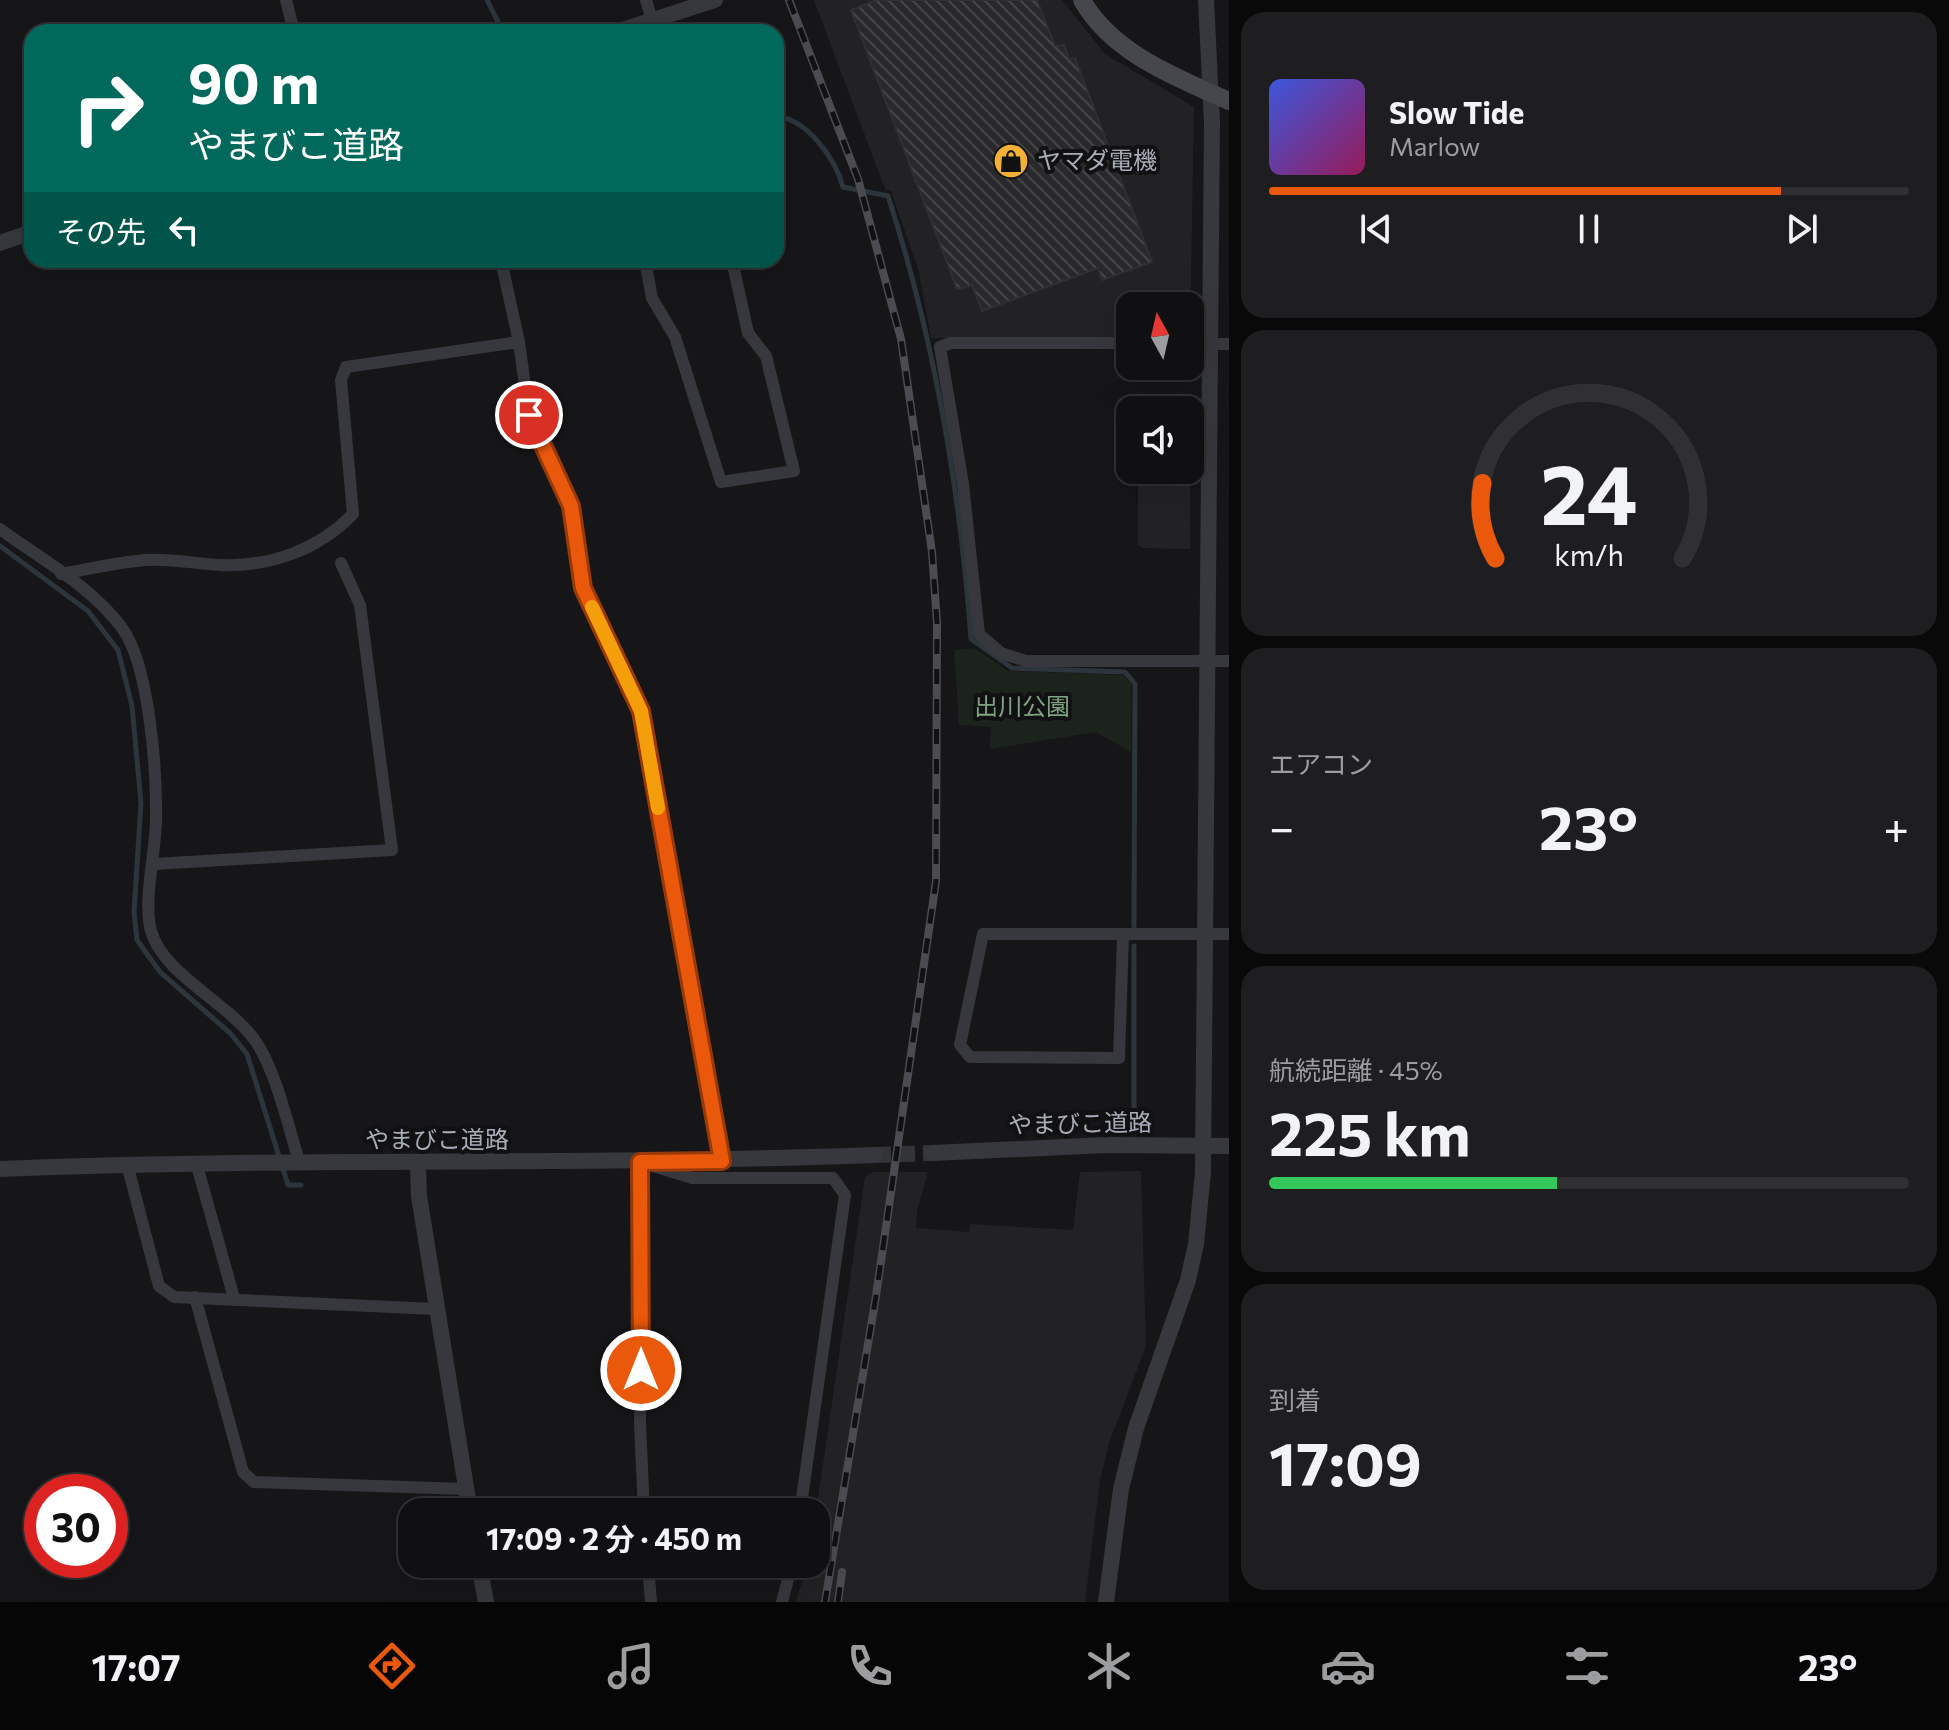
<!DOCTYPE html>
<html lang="ja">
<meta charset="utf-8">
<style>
body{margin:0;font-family:Commissioner,"Noto Sans JP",sans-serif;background:#1e1e20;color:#f1f3f6;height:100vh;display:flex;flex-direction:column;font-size:30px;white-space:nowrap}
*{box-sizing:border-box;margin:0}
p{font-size:26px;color:#9c9d9f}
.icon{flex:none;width:44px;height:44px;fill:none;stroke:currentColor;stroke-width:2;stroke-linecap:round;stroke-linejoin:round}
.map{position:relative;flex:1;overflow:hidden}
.details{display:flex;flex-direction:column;gap:12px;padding:12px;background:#09090a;width:720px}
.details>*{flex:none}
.top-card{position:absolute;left:24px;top:24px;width:760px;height:244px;border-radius:24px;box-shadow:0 8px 32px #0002,0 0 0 2px #303032;background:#00695c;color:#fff;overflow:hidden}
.needle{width:52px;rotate:352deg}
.tools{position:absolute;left:1116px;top:292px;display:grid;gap:16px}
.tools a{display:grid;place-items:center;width:88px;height:88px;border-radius:16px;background:#101012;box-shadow:0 8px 32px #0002,0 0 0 2px #303032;font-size:40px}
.speed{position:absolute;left:24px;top:1474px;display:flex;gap:16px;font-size:40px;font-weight:700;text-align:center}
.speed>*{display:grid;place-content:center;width:104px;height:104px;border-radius:50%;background:#101012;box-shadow:0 8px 32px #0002,0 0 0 2px #303032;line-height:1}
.speed .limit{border:12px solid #d22;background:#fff;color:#111}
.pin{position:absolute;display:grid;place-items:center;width:68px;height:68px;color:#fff;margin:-34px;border:4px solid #fff;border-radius:50%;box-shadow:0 2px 8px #0007}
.me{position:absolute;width:88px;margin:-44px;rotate:0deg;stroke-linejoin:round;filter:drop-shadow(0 0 6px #0008)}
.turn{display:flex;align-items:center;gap:28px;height:168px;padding:0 32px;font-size:36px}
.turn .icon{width:104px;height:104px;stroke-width:2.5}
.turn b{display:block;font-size:56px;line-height:68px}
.then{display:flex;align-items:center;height:76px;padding:0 32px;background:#0003;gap:16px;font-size:30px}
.big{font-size:60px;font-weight:700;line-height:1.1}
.details .widget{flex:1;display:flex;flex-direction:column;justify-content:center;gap:12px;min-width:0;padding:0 28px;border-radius:24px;background:#1e1e20}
.details .dial{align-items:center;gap:0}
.dial svg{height:208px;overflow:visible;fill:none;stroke:#303032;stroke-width:7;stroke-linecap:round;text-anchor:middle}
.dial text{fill:#f1f3f6;stroke:none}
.song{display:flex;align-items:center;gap:24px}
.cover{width:96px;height:96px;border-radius:12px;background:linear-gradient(135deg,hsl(230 70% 55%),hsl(330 70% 35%))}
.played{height:8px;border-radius:4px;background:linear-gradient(90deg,#ea580c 80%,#303032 80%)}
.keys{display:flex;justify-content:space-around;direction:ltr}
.heat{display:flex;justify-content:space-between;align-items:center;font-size:44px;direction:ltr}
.charge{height:12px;border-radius:6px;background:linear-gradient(90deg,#34c759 45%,#303032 0)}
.trip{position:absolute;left:398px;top:1498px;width:432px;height:80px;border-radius:24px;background:#101012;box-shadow:0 8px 32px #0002,0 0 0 2px #303032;font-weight:700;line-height:80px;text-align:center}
.tab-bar{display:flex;height:128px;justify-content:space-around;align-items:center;background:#060607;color:#9c9d9f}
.tab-bar .icon{width:56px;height:56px}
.tab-bar .active{color:#ea580c}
.tab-bar b{font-size:36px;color:#f1f3f6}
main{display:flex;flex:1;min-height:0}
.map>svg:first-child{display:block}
.built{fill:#222225}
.green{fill:#1c231d}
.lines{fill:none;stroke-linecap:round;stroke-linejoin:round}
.stream{stroke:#2c353c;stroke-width:5}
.building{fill:url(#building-back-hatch);stroke:#303034;stroke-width:2}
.tertiary-tunnel{stroke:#333438;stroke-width:16;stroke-dasharray:16 8;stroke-linecap:butt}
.minor{stroke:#37383d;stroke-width:12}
.tertiary{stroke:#37383d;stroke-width:16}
.secondary{stroke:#45474d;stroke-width:18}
.rail-casing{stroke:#4a4c52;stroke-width:8}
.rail{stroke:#111113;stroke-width:5;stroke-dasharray:15;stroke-linecap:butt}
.route-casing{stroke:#983908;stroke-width:20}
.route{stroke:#ea580c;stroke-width:14}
.slow{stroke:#f59e0b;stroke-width:14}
.labels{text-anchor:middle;stroke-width:8;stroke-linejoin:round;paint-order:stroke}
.poi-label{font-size:24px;fill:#a8adb8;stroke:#111113;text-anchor:start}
.park-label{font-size:24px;fill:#7fa381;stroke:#111113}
.street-label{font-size:24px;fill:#a8adb8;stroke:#111113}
</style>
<main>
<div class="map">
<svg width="1229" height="1602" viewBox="0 0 1229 1602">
<defs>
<pattern id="building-back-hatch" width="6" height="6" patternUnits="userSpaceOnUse" patternTransform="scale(2)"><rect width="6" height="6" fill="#29292c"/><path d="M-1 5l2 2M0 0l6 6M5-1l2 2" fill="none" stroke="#454548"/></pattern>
</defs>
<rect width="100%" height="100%" fill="#161618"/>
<g class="built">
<polygon points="814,0 1062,0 1105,54 1194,107 1190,335 1190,306 1130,306 1130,338 931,338 919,272 891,191 885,189"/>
<polygon points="1191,445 1190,549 1142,548 1138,544 1138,470 1190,470"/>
<polygon points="1141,1171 1146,1346 1109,1443 1100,1480 1085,1602 796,1602 807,1564 816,1564 816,1512 865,1177 873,1172 928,1172 917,1211 916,1228 969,1232 970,1224 1073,1230 1080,1172"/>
</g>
<polygon class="green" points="974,648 1008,671 1123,675 1131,684 1131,752 1096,732 990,749 991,727 959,725 954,650"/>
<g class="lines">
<g class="stream">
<polyline points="487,0 503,32"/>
<path d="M776,117C806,117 836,160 843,187L888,196C934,338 960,490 971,639L1012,668L1125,672L1135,684L1134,926"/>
<polyline points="0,546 88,611 118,650 132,706 141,803 134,912 137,940 160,972 230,1033 247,1054 288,1185 301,1185"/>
<polyline points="1134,1121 1134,946"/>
</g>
</g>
<polygon class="building" points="877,0 1037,0 1055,46 1064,45 1069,59 1075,58 1152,262 1102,280 1098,268 982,311 972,285 957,289 851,10"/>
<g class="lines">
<polyline class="tertiary-tunnel" points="875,1155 932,1153"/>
<g class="minor">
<polyline points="286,0 294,32"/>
<polyline points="646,0 652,20"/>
<polyline points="501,260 519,342 529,415 571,506 583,588 641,711"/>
<polyline points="645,260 652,298 675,337 721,482 794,471 766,356 748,333 732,260"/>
<polyline points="1130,343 951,343 940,347 963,484 979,634 1001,653 1026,661 1229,661"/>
<polyline points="1190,344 1229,344"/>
<path d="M0,529C41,559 92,587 122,628C150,666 157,775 156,823C155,854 143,902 151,931C163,974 227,1002 254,1039C276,1069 288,1127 300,1164"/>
<path d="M61,574C89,569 118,562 146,560C170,558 196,564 220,565C270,567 318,550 353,514L341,380L346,367L519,342"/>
<polyline points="154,864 392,850 360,605 341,563"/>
<polyline points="1123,935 1119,1058 970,1057 960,1045 983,934 1229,934"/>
<polyline points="196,1162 234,1298"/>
<polyline points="127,1164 159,1286 174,1297 436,1309"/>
<polyline points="195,1297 243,1472 254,1482 466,1489"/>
<polyline points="644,1512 640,1423 640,1162 692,1178 833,1178 845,1195 800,1512"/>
<polyline points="648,1564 651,1602"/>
<polyline points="782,1602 792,1564"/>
</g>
<g class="tertiary">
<polyline points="616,32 715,0"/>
<polyline points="0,243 32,232"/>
<polyline points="641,711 722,1161"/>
<polyline points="932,1153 1108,1145 1229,1146"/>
<polyline points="418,1164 419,1196 470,1512"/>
<path d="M0,1169C291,1157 583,1166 875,1155"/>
<polyline points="479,1564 486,1602"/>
<polyline points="1106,1602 1121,1489 1136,1428 1188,1280 1196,1244 1203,1172 1212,122 1206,0"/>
</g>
<path class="secondary" d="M1082,0C1112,53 1175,77 1229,101"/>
<defs>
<g id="rail">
<polyline points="789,0 858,179 901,339 932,552 937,623 936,881 876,1296 825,1602"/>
<polyline points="838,1602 842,1572"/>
</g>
</defs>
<use href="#rail" class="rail-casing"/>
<use href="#rail" class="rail"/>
</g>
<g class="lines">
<defs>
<polyline id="route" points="529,415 571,506 583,588 641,711 722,1161 640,1162 641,1370"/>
</defs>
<use href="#route" class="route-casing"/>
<use href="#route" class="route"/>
<polyline class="slow" points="592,607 641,711 658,808"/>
</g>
<defs>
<symbol id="shop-disc" viewBox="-11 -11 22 22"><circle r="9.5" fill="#f2b134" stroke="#111113"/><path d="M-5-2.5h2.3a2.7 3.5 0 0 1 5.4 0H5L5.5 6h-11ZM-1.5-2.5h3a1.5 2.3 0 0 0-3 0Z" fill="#111"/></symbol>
</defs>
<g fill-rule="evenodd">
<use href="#shop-disc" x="991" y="141" width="40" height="40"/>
</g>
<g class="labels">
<g class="poi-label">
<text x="1037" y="169">ヤマダ電機</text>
</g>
<g class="park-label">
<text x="1022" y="715">出川公園</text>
</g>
<g class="street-label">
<text transform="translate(1080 1124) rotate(-1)" y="8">やまびこ道路</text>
<text x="437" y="1148">やまびこ道路</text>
</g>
</g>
</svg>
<div class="tools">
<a><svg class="needle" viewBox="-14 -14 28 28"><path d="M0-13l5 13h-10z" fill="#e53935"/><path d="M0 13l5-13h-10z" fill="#9c9d9f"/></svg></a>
<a><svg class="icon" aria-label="sound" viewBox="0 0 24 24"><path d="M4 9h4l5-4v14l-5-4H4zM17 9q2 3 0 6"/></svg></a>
</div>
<div class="speed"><div class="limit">30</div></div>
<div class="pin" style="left:529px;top:415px;background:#d93025"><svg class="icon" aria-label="arrive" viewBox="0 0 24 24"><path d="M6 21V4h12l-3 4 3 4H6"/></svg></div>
<svg class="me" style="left:641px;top:1370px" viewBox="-20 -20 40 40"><circle r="17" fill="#ea580c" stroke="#fff" stroke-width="3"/><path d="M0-11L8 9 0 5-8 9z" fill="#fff"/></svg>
<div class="trip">17:09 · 2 分 · 450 m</div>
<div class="top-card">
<div class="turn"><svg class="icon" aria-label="right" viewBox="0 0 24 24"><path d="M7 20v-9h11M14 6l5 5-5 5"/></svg><div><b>90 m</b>やまびこ道路</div></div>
<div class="then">その先<svg class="icon" aria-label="left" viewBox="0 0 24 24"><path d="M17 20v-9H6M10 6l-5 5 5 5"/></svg></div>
</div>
</div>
<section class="details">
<div class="widget">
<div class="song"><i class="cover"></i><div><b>Slow Tide</b><p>Marlow</p></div></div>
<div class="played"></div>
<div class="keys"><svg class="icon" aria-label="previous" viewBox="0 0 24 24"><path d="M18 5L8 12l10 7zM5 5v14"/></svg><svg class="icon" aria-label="pause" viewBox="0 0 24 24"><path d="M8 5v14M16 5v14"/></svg><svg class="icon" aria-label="next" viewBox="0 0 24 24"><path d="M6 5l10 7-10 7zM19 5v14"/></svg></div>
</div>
<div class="widget dial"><svg viewBox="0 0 100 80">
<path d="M14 69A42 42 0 1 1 86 69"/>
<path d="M14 69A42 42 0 0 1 9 40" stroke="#ea580c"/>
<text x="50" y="56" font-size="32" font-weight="700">24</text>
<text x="50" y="72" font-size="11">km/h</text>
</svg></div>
<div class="widget"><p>エアコン</p>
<div class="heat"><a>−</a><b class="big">23°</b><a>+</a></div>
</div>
<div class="widget"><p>航続距離 · 45%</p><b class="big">225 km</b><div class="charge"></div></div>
<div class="widget"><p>到着</p><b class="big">17:09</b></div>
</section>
</main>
<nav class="tab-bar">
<b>17:07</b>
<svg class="icon active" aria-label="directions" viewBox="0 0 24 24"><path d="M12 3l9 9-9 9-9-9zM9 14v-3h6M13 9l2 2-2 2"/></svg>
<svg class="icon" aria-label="music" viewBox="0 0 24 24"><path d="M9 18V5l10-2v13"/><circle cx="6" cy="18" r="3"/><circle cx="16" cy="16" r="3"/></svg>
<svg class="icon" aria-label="phone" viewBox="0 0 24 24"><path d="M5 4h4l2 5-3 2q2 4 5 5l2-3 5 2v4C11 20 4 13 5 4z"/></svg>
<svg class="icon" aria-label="climate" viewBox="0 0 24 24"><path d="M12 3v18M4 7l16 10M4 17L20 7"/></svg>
<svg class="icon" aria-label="car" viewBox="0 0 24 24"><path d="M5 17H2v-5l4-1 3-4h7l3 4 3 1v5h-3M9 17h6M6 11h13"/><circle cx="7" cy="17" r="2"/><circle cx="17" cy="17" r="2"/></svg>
<svg class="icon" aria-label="filters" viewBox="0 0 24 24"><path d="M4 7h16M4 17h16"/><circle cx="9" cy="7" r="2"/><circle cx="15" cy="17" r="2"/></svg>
<b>23°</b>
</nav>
